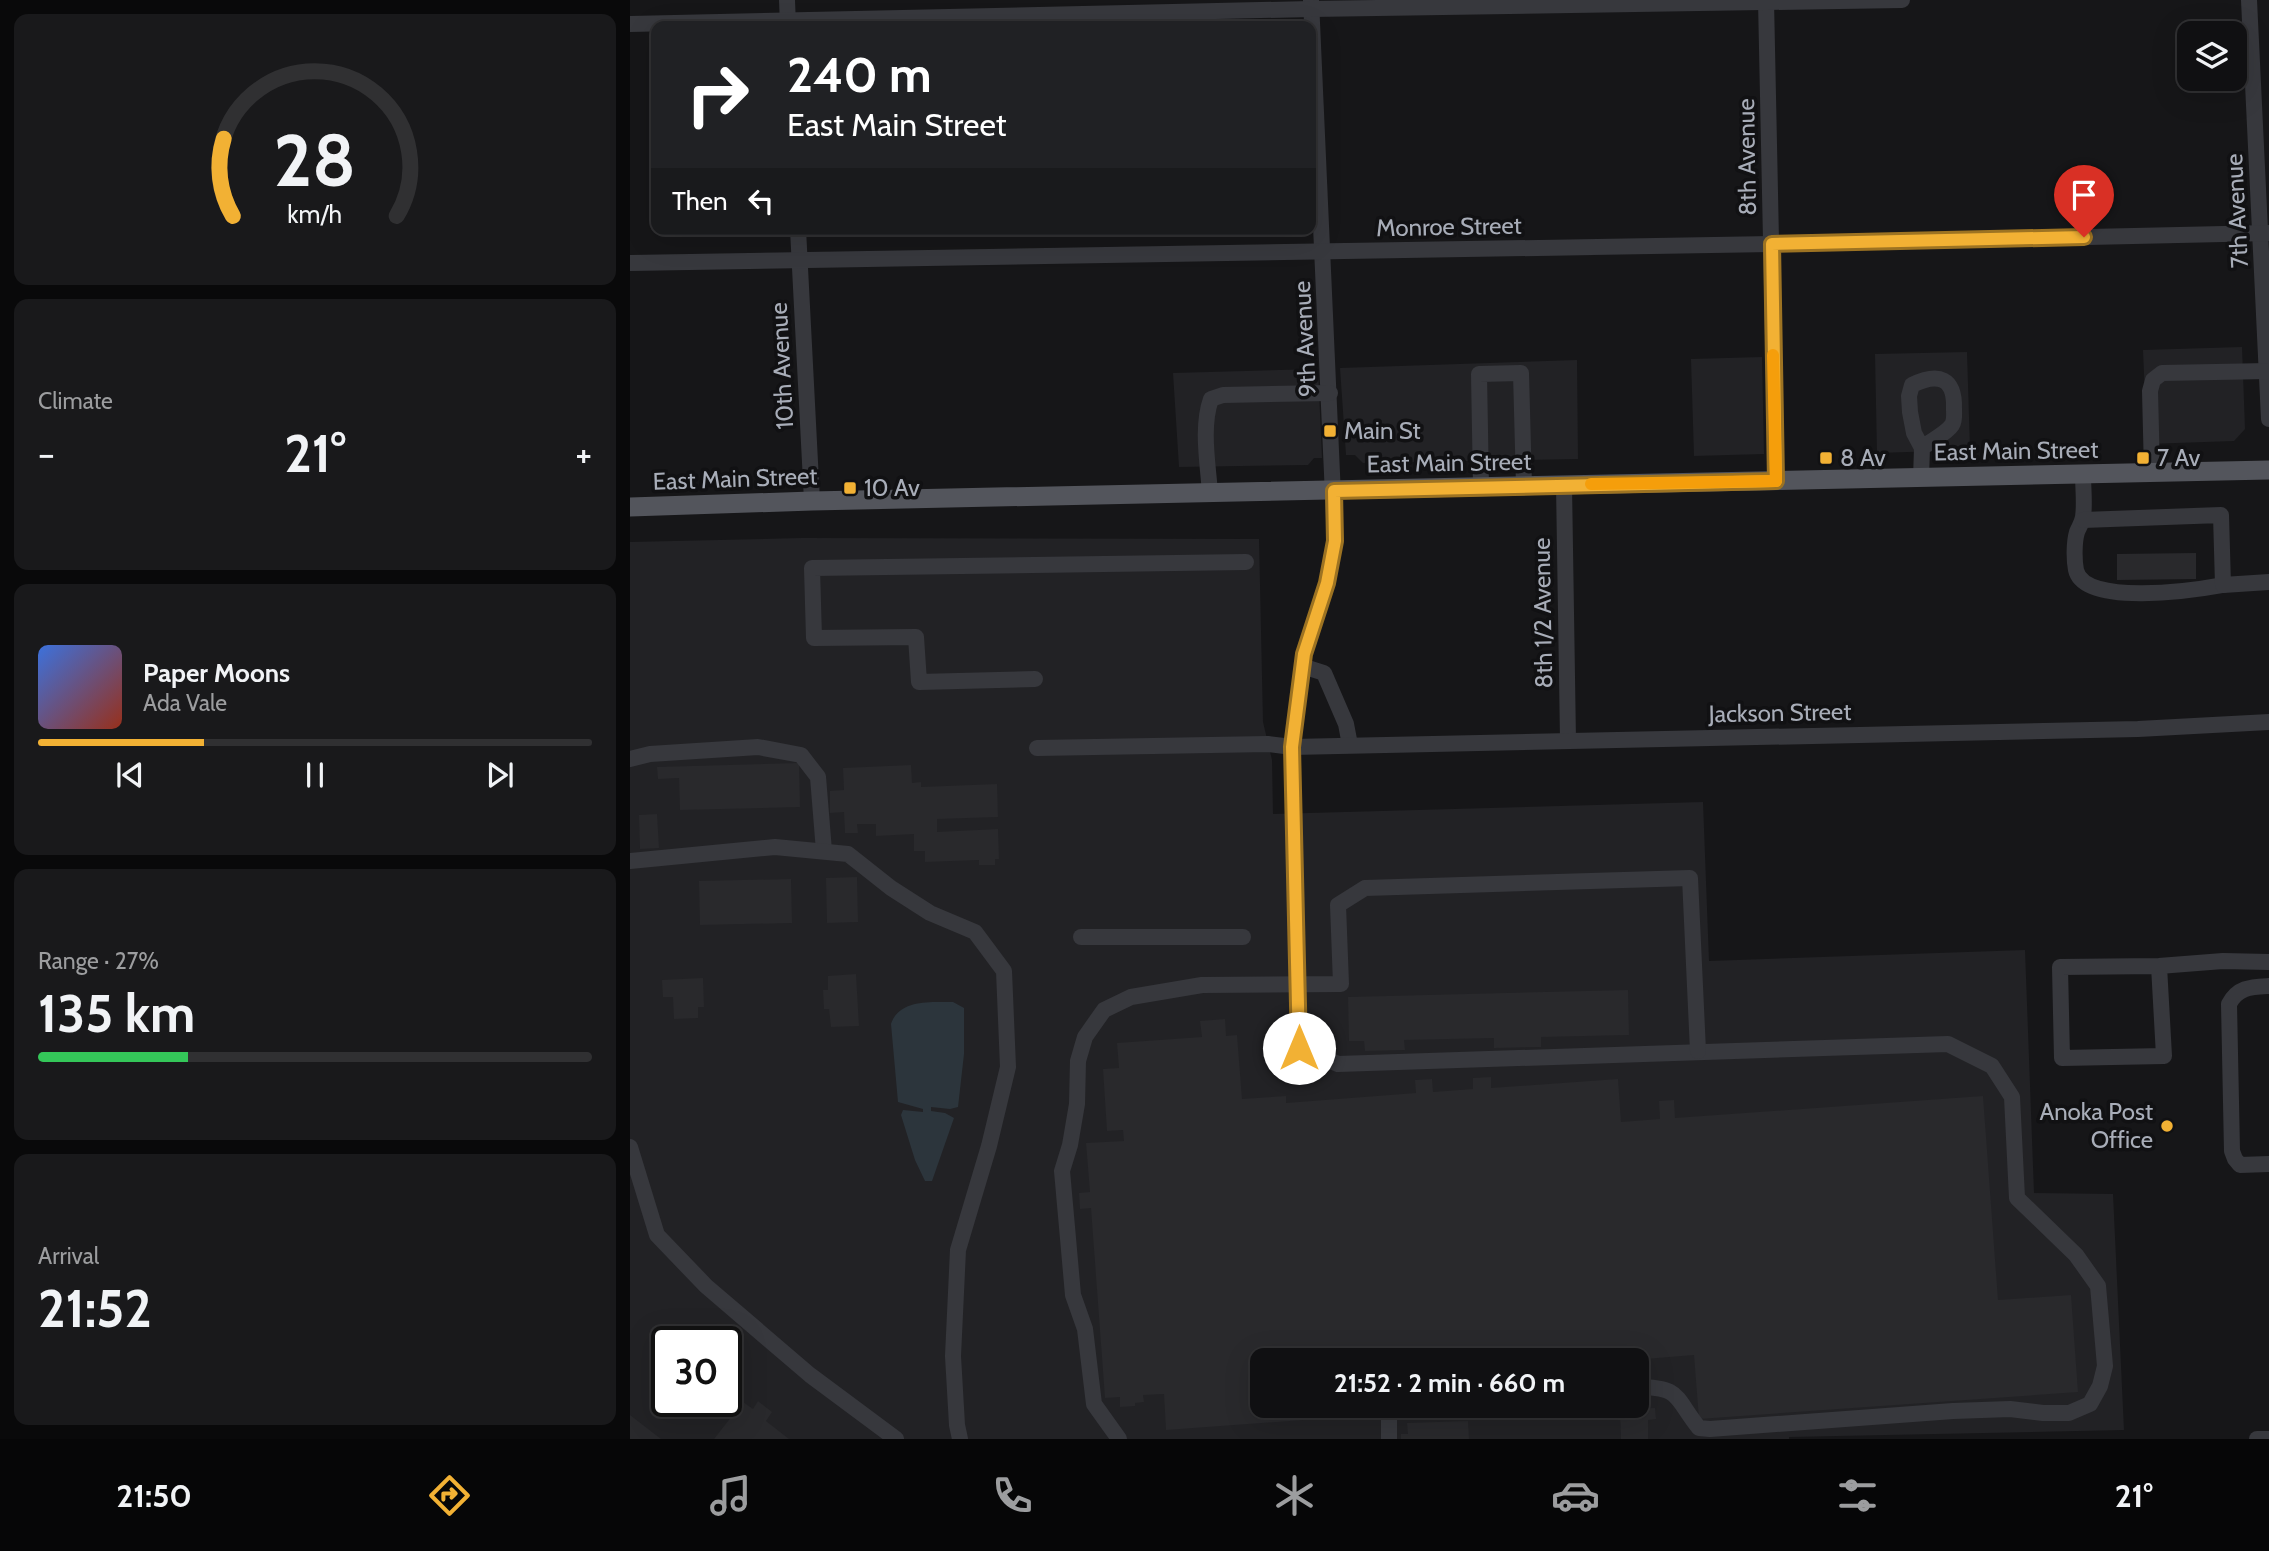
<!DOCTYPE html>
<meta charset="utf-8">
<style>
body{margin:0;font-family:Cabin,sans-serif;background:#19191b;color:#f1f3f6;height:100vh;display:flex;flex-direction:column;font-size:26px;white-space:nowrap}
*{box-sizing:border-box;margin:0}
p{font-size:23px;color:#9c9d9f}
.icon{flex:none;width:38px;height:38px;fill:none;stroke:currentColor;stroke-width:2;stroke-linecap:round;stroke-linejoin:round}
.map{position:relative;flex:1;overflow:hidden}
.details{display:flex;flex-direction:column;gap:14px;padding:14px;background:#09090a;width:630px}
.details>*{flex:none}
.banner{position:absolute;left:21px;top:21px;width:665px;height:214px;border-radius:14px;box-shadow:0 7px 28px #0002,0 0 0 2px #303032;background:#202124;color:#fff;overflow:hidden}
.tools{position:absolute;left:1547px;top:21px;display:grid;gap:14px}
.tools a{display:grid;place-items:center;width:70px;height:70px;border-radius:14px;background:#101012;box-shadow:0 7px 28px #0002,0 0 0 2px #303032;font-size:35px}
.speed{position:absolute;left:21px;top:1326px;display:flex;gap:14px;font-size:35px;font-weight:700;text-align:center}
.speed>*{display:grid;place-content:center;width:91px;height:91px;border-radius:50%;background:#101012;box-shadow:0 7px 28px #0002,0 0 0 2px #303032;line-height:1}
.speed .limit{border:4px solid #111;border-radius:10px;background:#fff;color:#111}
.pin{position:absolute;display:grid;place-items:center;width:60px;height:60px;color:#fff;margin:-72px -30px;border-radius:50% 50% 50% 0;rotate:-45deg;box-shadow:0 0 7px #0007}
.pin .icon{rotate:45deg}
.me{position:absolute;width:77px;margin:-38px;rotate:0deg;stroke-linejoin:round;filter:drop-shadow(0 0 5px #0008)}
.turn{display:flex;align-items:center;gap:24px;height:147px;padding:0 21px;font-size:32px}
.turn .icon{width:91px;height:91px;stroke-width:2.5}
.turn b{display:block;font-size:49px;line-height:60px}
.then{display:flex;align-items:center;height:66px;padding:0 21px;background:#0003;gap:14px;font-size:26px}
.big{font-size:52px;font-weight:700;line-height:1.1}
.details .tile{flex:1;display:flex;flex-direction:column;justify-content:center;gap:10px;min-width:0;padding:0 24px;border-radius:14px;background:#19191b}
.details .dial{align-items:center;gap:0}
.dial svg{height:182px;overflow:visible;fill:none;stroke:#303032;stroke-width:7;stroke-linecap:round;text-anchor:middle}
.dial text{fill:#f1f3f6;stroke:none}
.song{display:flex;align-items:center;gap:21px}
.cover{width:84px;height:84px;border-radius:10px;background:linear-gradient(135deg,hsl(220 70% 55%),hsl(10 70% 35%))}
.played{height:7px;border-radius:4px;background:linear-gradient(90deg,#f2b134 30%,#303032 30%)}
.keys{display:flex;justify-content:space-around;direction:ltr}
.heat{display:flex;justify-content:space-between;align-items:center;font-size:38px;direction:ltr}
.charge{height:10px;border-radius:5px;background:linear-gradient(90deg,#34c759 27%,#303032 0)}
.trip{position:absolute;left:620px;top:1348px;width:399px;height:70px;border-radius:14px;background:#101012;box-shadow:0 7px 28px #0002,0 0 0 2px #303032;font-weight:700;line-height:70px;text-align:center}
.tabs{display:flex;height:112px;justify-content:space-around;align-items:center;background:#060607;color:#9c9d9f}
.tabs .icon{width:49px;height:49px}
.tabs .active{color:#f2b134}
.tabs b{font-size:32px;color:#f1f3f6}
main{display:flex;flex:1;min-height:0}
.map>svg:first-child{display:block}
.built{fill:#222225;fill-rule:evenodd}
.water{fill:#2c353c}
.building{fill:#29292c}
.lines{fill:none;stroke-linecap:round;stroke-linejoin:round}
.minor{stroke:#37383d;stroke-width:16}
.major{stroke:#53555c;stroke-width:19}
.route-casing{stroke:#9d7322;stroke-width:18}
.route{stroke:#f2b134;stroke-width:12}
.slow{stroke:#f59e0b;stroke-width:12}
.poi-dot{fill:#f2b134;stroke:#111113;stroke-width:2.5}
.labels{text-anchor:middle;stroke-width:7;stroke-linejoin:round;paint-order:stroke}
.street-label{font-size:24px;fill:#a8adb8;stroke:#111113}
.poi-label{font-size:24px;fill:#a8adb8;stroke:#111113;text-anchor:start}
</style>
<main>
<section class="details">
<div class="tile dial"><svg viewBox="0 0 100 80">
<path d="M14 69A42 42 0 1 1 86 69"/>
<path d="M14 69A42 42 0 0 1 10 35" stroke="#f2b134"/>
<text x="50" y="56" font-size="32" font-weight="700">28</text>
<text x="50" y="72" font-size="11">km/h</text>
</svg></div>
<div class="tile"><p>Climate</p>
<div class="heat"><a>−</a><b class="big">21°</b><a>+</a></div>
</div>
<div class="tile">
<div class="song"><i class="cover"></i><div><b>Paper Moons</b><p>Ada Vale</p></div></div>
<div class="played"></div>
<div class="keys"><svg class="icon" aria-label="previous" viewBox="0 0 24 24"><path d="M18 5L8 12l10 7zM5 5v14"/></svg><svg class="icon" aria-label="pause" viewBox="0 0 24 24"><path d="M8 5v14M16 5v14"/></svg><svg class="icon" aria-label="next" viewBox="0 0 24 24"><path d="M6 5l10 7-10 7zM19 5v14"/></svg></div>
</div>
<div class="tile"><p>Range · 27%</p><b class="big">135 km</b><div class="charge"></div></div>
<div class="tile"><p>Arrival</p><b class="big">21:52</b></div>
</section>
<div class="map">
<svg width="1639" height="1439" viewBox="0 0 1639 1439">
<rect width="100%" height="100%" fill="#161618"/>
<g class="built">
<polygon points="1612,347 1615,429 1604,441 1517,444 1513,350"/>
<polygon points="1337,352 1340,450 1247,453 1245,354"/>
<polygon points="1132,357 1134,454 1064,456 1061,359"/>
<polygon points="947,360 948,459 733,463 725,455 716,455 710,368"/>
<polygon points="688,369 692,458 684,458 678,465 549,467 543,373"/>
<path d="M172,538L629,539L633,722L642,760L643,814L1073,802L1079,961L1395,950L1404,1193L1483,1194L1494,1430L1159,1437V1439H0V542ZM37,1342H96V1402H37ZM632,1360H1006V1405H632Z"/>
</g>
<path class="water" d="M323,1002L334,1008V1054L328,1107L320,1109L301,1107V1111L315,1113L324,1118L302,1181H295L285,1160L271,1115L273,1110L293,1112V1109L268,1102L261,1024C269,999 301,1002 323,1002Z"/>
<g class="building">
<polygon points="1566,553 1566,579 1487,580 1487,554"/>
<polygon points="169,763 170,807 50,810 49,778 28,779 27,767"/>
<polygon points="281,765 282,783 291,782 291,787 367,784 368,817 307,819 307,832 368,829 369,859 365,859 365,865 349,865 349,860 295,862 295,851 284,851 284,834 246,836 246,824 227,824 228,833 215,833 214,812 200,813 200,791 214,790 213,768"/>
<polygon points="27,814 29,848 10,849 9,815"/>
<polygon points="227,877 228,922 197,923 196,878"/>
<polygon points="161,879 162,923 70,925 69,881"/>
<polygon points="226,974 229,1026 201,1027 199,1009 194,1009 193,990 198,990 198,976"/>
<polygon points="73,978 74,1007 68,1007 68,1018 44,1019 43,997 33,997 32,980"/>
<polygon points="998,990 999,1035 911,1037 911,1047 864,1048 864,1038 774,1040 775,1050 735,1051 734,1041 719,1041 718,997"/>
<polygon points="595,1019 596,1036 607,1035 612,1099 656,1096 656,1103 786,1093 785,1080 802,1079 803,1092 843,1089 843,1078 861,1077 861,1088 988,1079 991,1122 1030,1119 1029,1101 1044,1100 1045,1118 1353,1096 1368,1300 1441,1295 1448,1392 1069,1419 1064,1355 1003,1360 632,1360 632,1405 672,1405 673,1420 536,1430 534,1394 513,1395 514,1402 505,1403 505,1406 490,1407 490,1397 475,1398 461,1208 450,1209 449,1193 460,1192 456,1143 494,1141 493,1130 477,1131 473,1069 489,1068 487,1043 572,1037 570,1021"/>
<polygon points="128,1401 142,1412 136,1421 159,1439 84,1439 113,1402 123,1409"/>
<polygon points="1025,1408 1026,1419 1018,1420 1018,1439 991,1439 990,1409"/>
<polygon points="0,1415 31,1439 0,1439"/>
<polygon points="838,1421 839,1439 771,1439 771,1434 778,1434 777,1423"/>
</g>
<g class="lines">
<g class="minor">
<polyline points="157,0 158,26"/>
<path d="M681,0L705,541L697,583L674,654L662,747L669,1048L708,1064L1318,1044L1362,1066L1382,1097L1387,1198L1446,1255L1468,1286L1475,1366L1470,1386L1460,1404L1439,1413H1413L1380,1409L1323,1411L1080,1429L1069,1428C1044,1397 1052,1387 1006,1387"/>
<polyline points="1136,0 1146,481"/>
<polyline points="1619,0 1639,419"/>
<polyline points="0,24 681,9 1272,0"/>
<polyline points="168,229 182,501"/>
<polyline points="0,263 1142,244 1639,233"/>
<polyline points="1522,472 1520,391 1523,380 1532,373 1638,371"/>
<path d="M1453,474C1453,488 1455,504 1453,517C1452,523 1449,527 1447,532C1444,542 1444,560 1446,570C1454,607 1566,590 1593,585"/>
<path d="M1291,478L1292,448L1284,433L1280,412L1279,396L1282,385C1309,372 1325,378 1324,409C1324,414 1325,420 1322,425C1316,434 1300,441 1292,448"/>
<polyline points="934,485 938,740"/>
<polyline points="851,487 849,374 891,373 894,486"/>
<path d="M580,493C578,464 571,427 581,399L593,395L700,393"/>
<polyline points="1453,520 1591,515 1593,585 1639,582"/>
<polyline points="672,666 694,673 716,724 720,745"/>
<polyline points="405,679 289,682 286,637 184,638 182,568 616,562"/>
<polyline points="407,748 638,744 662,747 1508,729 1639,722"/>
<polyline points="0,759 20,754 128,747 171,755 188,777 194,851"/>
<polyline points="0,861 145,847 218,854 261,888 300,913 345,932 374,971 378,1067 359,1146 328,1250 323,1356 327,1425 330,1439"/>
<polyline points="451,937 613,937"/>
<polyline points="1529,966 1534,1056 1432,1058 1430,967 1529,966 1593,961 1639,962"/>
<path d="M1639,986C1621,987 1608,987 1599,1004L1602,1151L1605,1159L1610,1165L1639,1164"/>
<polyline points="0,1147 27,1235 76,1286 180,1375 266,1439"/>
<polyline points="489,1439 464,1404 455,1329 443,1295 437,1227 432,1171 440,1145 447,1104 448,1061 455,1037 474,1010 501,997 572,985 711,984 708,905 735,888 1060,878 1068,1051"/>
<polyline points="759,1439 759,1409 762,1405"/>
<polyline points="1627,1439 1639,1439"/>
</g>
<polyline class="major" points="0,507 182,501 1639,470"/>
</g>
<g class="lines">
<defs>
<polyline id="route" points="669,1048 662,747 674,654 697,583 705,541 704,491 1146,481 1142,244 1454,237"/>
</defs>
<use href="#route" class="route-casing"/>
<use href="#route" class="route"/>
<polyline class="slow" points="961,484 1146,481 1143,355"/>
</g>
<g class="poi-dot">
<rect x="693" y="424" width="14" height="14" rx="3.5"/>
<rect x="1189" y="451" width="14" height="14" rx="3.5"/>
<rect x="1506" y="451" width="14" height="14" rx="3.5"/>
<rect x="213" y="481" width="14" height="14" rx="3.5"/>
<circle cx="1537" cy="1126" r="7"/>
</g>
<g class="labels">
<g class="street-label">
<text transform="translate(1117 157) rotate(-91)" y="8">8th Avenue</text>
<text transform="translate(1607 211) rotate(-93)" y="8">7th Avenue</text>
<text transform="translate(819 227) rotate(-1)" y="8">Monroe Street</text>
<text transform="translate(675 339) rotate(-93)" y="8">9th Avenue</text>
<text transform="translate(152 366) rotate(-93)" y="8">10th Avenue</text>
<text transform="translate(1386 451) rotate(-1)" y="8">East Main Street</text>
<text transform="translate(819 463) rotate(-1)" y="8">East Main Street</text>
<text transform="translate(105 479) rotate(-2)" y="8">East Main Street</text>
<text transform="translate(913 613) rotate(-91)" y="8">8th 1/2 Avenue</text>
<text transform="translate(1150 713) rotate(-1)" y="8">Jackson Street</text>
</g>
<g class="poi-label">
<text x="714" y="439">Main St</text>
<text x="1210" y="466">8 Av</text>
<text x="1527" y="466">7 Av</text>
<text x="234" y="496">10 Av</text>
<text x="1523" y="1120" text-anchor="end">Anoka Post<tspan x="1523" dy="28">Office</tspan></text>
</g>
</g>
</svg>
<div class="tools">
<a><svg class="icon" aria-label="layers" viewBox="0 0 24 24"><path d="M12 4l9 5-9 5-9-5zM3 14l9 5 9-5"/></svg></a>
</div>
<div class="speed"><div class="limit">30</div></div>
<div class="pin" style="left:1454px;top:237px;background:#d93025"><svg class="icon" aria-label="arrive" viewBox="0 0 24 24"><path d="M6 21V4h12l-3 4 3 4H6"/></svg></div>
<svg class="me" style="left:669px;top:1048px" viewBox="-20 -20 40 40"><circle r="19" fill="#fff"/><path d="M0-13L10 11 0 6-10 11z" fill="#f2b134"/></svg>
<div class="trip">21:52 · 2 min · 660 m</div>
<div class="banner">
<div class="turn"><svg class="icon" aria-label="right" viewBox="0 0 24 24"><path d="M7 20v-9h11M14 6l5 5-5 5"/></svg><div><b>240 m</b>East Main Street</div></div>
<div class="then">Then<svg class="icon" aria-label="left" viewBox="0 0 24 24"><path d="M17 20v-9H6M10 6l-5 5 5 5"/></svg></div>
</div>
</div>
</main>
<nav class="tabs">
<b>21:50</b>
<svg class="icon active" aria-label="directions" viewBox="0 0 24 24"><path d="M12 3l9 9-9 9-9-9zM9 14v-3h6M13 9l2 2-2 2"/></svg>
<svg class="icon" aria-label="music" viewBox="0 0 24 24"><path d="M9 18V5l10-2v13"/><circle cx="6" cy="18" r="3"/><circle cx="16" cy="16" r="3"/></svg>
<svg class="icon" aria-label="phone" viewBox="0 0 24 24"><path d="M5 4h4l2 5-3 2q2 4 5 5l2-3 5 2v4C11 20 4 13 5 4z"/></svg>
<svg class="icon" aria-label="climate" viewBox="0 0 24 24"><path d="M12 3v18M4 7l16 10M4 17L20 7"/></svg>
<svg class="icon" aria-label="car" viewBox="0 0 24 24"><path d="M5 17H2v-5l4-1 3-4h7l3 4 3 1v5h-3M9 17h6M6 11h13"/><circle cx="7" cy="17" r="2"/><circle cx="17" cy="17" r="2"/></svg>
<svg class="icon" aria-label="filters" viewBox="0 0 24 24"><path d="M4 7h16M4 17h16"/><circle cx="9" cy="7" r="2"/><circle cx="15" cy="17" r="2"/></svg>
<b>21°</b>
</nav>
